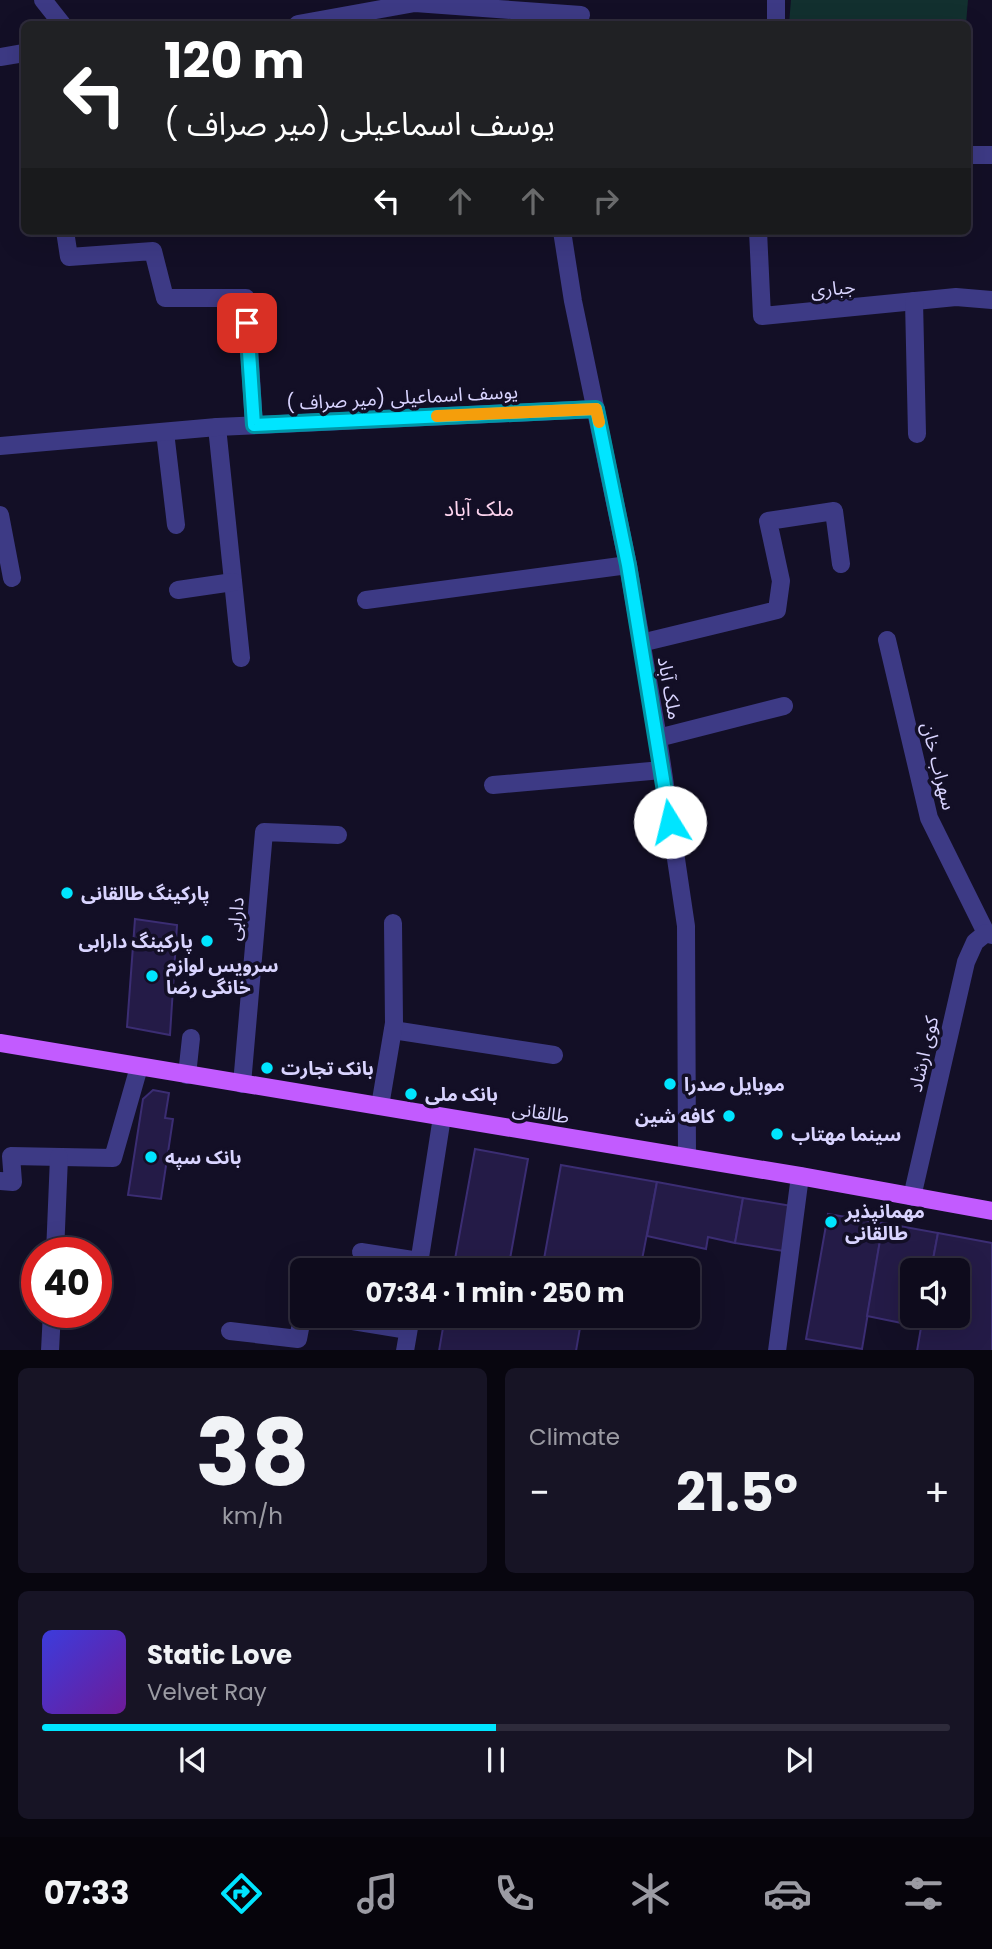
<!DOCTYPE html>
<meta charset="utf-8">
<style>
body{margin:0;font-family:Poppins,"Noto Sans Arabic",sans-serif;background:#171425;color:#f1f3f6;height:100vh;display:flex;flex-direction:column;font-size:26px;white-space:nowrap}
*{box-sizing:border-box;margin:0}
p{font-size:23px;color:#9b9ba3}
.icon{flex:none;width:38px;height:38px;fill:none;stroke:currentColor;stroke-width:2;stroke-linecap:round;stroke-linejoin:round}
.map{position:relative;height:1350px;overflow:hidden}
.drawer{display:flex;flex-direction:column;gap:18px;padding:18px;background:#08060f;flex:1}
.drawer>*{flex:none}
.guide{position:absolute;left:21px;top:21px;width:950px;height:214px;border-radius:10px;box-shadow:0 7px 28px #0002,0 0 0 2px #2e2b3b;background:#202124;color:#fff;overflow:hidden}
.tools{position:absolute;left:900px;top:1258px;display:grid;gap:14px}
.tools a{display:grid;place-items:center;width:70px;height:70px;border-radius:10px;background:#0e0b1c;box-shadow:0 7px 28px #0002,0 0 0 2px #2e2b3b;font-size:35px}
.speed{position:absolute;left:21px;top:1237px;display:flex;gap:14px;font-size:35px;font-weight:700;text-align:center}
.speed>*{display:grid;place-content:center;width:91px;height:91px;border-radius:50%;background:#0e0b1c;box-shadow:0 7px 28px #0002,0 0 0 2px #2e2b3b;line-height:1}
.speed .limit{border:10px solid #d22;background:#fff;color:#111}
.pin{position:absolute;display:grid;place-items:center;width:60px;height:60px;color:#fff;margin:-30px;border-radius:14px;box-shadow:0 4px 10px #0006}
.me{position:absolute;width:77px;margin:-38px;rotate:351deg;stroke-linejoin:round;filter:drop-shadow(0 0 5px #0008)}
.turn{display:flex;align-items:center;gap:24px;height:147px;padding:0 28px;font-size:32px}
.turn .icon{width:91px;height:91px;stroke-width:2.5}
.turn b{display:block;font-size:49px;line-height:60px}
.lanes{display:flex;align-items:center;height:66px;padding:0 28px;background:#0003;justify-content:center;gap:35px;direction:ltr}
.lanes .off{opacity:.35}
.big{font-size:52px;font-weight:700;line-height:1.1}
.drawer .widget{flex:1;display:flex;flex-direction:column;justify-content:center;gap:10px;min-width:0;padding:0 24px;border-radius:10px;background:#171425}
.drawer .dial{align-items:center;gap:0}
.dial b{font-size:91px;line-height:1}
.song{display:flex;align-items:center;gap:21px}
.cover{width:84px;height:84px;border-radius:10px;background:linear-gradient(135deg,hsl(240 70% 55%),hsl(280 70% 35%))}
.played{height:7px;border-radius:4px;background:linear-gradient(90deg,#00e5ff 50%,#2e2b3b 50%)}
.keys{display:flex;justify-content:space-around;direction:ltr}
.heat{display:flex;justify-content:space-between;align-items:center;font-size:38px;direction:ltr}
.drawer .tiles{flex:1;display:grid;gap:18px;grid-template-columns:1fr 1fr}
.widget:last-child{grid-column:span 2}
.trip{position:absolute;left:290px;top:1258px;width:410px;height:70px;border-radius:10px;background:#0e0b1c;box-shadow:0 7px 28px #0002,0 0 0 2px #2e2b3b;font-weight:700;line-height:70px;text-align:center}
.tabs{display:flex;height:112px;justify-content:space-around;align-items:center;background:#06040b;color:#9b9ba3}
.tabs .icon{width:49px;height:49px}
.tabs .on{color:#00e5ff}
.tabs b{font-size:32px;color:#f1f3f6}
.map>svg:first-child{display:block}
.green{fill:#12302f}
.building{fill:#241b47;stroke:#3b2d73;stroke-width:2}
.lines{fill:none;stroke-linecap:round;stroke-linejoin:round}
.minor{stroke:#3d3a85;stroke-width:18}
.major{stroke:#c25bff;stroke-width:18}
.route-casing{stroke:#0095a6;stroke-width:18}
.route{stroke:#00e5ff;stroke-width:12}
.slow{stroke:#f59e0b;stroke-width:12}
.poi-dot{fill:#00e5ff;stroke:#130f26;stroke-width:2.5}
.labels{text-anchor:middle;stroke-width:7;stroke-linejoin:round;paint-order:stroke}
.street-label{font-size:19px;fill:#d9d4ff;stroke:#130f26}
.poi-label{font-size:19px;font-weight:bold;fill:#d9d4ff;stroke:#130f26;text-anchor:start}
.neighbourhood-label{font-size:21px;fill:#ffd6f0;stroke:#130f26}
</style>
<div class="map">
<svg width="992" height="1351" viewBox="0 0 992 1351">
<rect width="100%" height="100%" fill="#130f26"/>
<polygon class="green" points="791,0 968,0 966,24 789,24"/>
<g class="building">
<polygon points="135,919 177,925 170,1035 127,1027"/>
<polygon points="153,1090 169,1093 165,1118 173,1119 161,1199 128,1195 143,1099"/>
<polygon points="475,1149 528,1159 508,1270 453,1270"/>
<polygon points="561,1165 657,1182 640,1270 542,1270"/>
<polygon points="657,1182 743,1198 735,1243 708,1237 706,1249 647,1236"/>
<polygon points="743,1198 792,1206 784,1251 735,1243"/>
<polygon points="828,1214 883,1223 862,1349 806,1339"/>
<polygon points="883,1223 938,1233 931,1270 912,1270 912,1316 923,1316 921,1327 867,1316"/>
<polygon points="938,1233 992,1243 992,1351 917,1351 923,1316 957,1316 957,1270 931,1270"/>
<polygon points="445,1316 582,1316 576,1351 439,1351"/>
</g>
<g class="lines">
<g class="minor">
<polyline points="43,0 62,24"/>
<polyline points="298,24 415,3 581,15"/>
<polyline points="776,24 776,0"/>
<polyline points="0,57 24,53"/>
<polyline points="968,155 992,155"/>
<polyline points="65,231 69,257 153,251 165,298 246,298 254,425"/>
<polyline points="562,231 573,301 628,565 658,738 686,926 687,1157"/>
<polyline points="758,231 762,316 956,297 992,300"/>
<polyline points="914,301 917,434"/>
<polyline points="217,427 241,658"/>
<polyline points="165,432 176,525"/>
<polyline points="0,446 217,427 596,409"/>
<polyline points="0,515 12,578"/>
<polyline points="178,590 233,582"/>
<polyline points="366,600 628,565"/>
<polyline points="887,640 929,818 986,933"/>
<polyline points="641,643 777,610 781,581 768,521 834,511 841,564"/>
<polyline points="658,738 784,706"/>
<polyline points="493,785 662,770"/>
<polyline points="393,1030 554,1055"/>
<polyline points="187,1075 191,1038"/>
<polyline points="242,1084 264,832 338,835"/>
<polyline points="380,1106 394,1023 393,923"/>
<polyline points="0,1181 13,1182 11,1156 113,1158 139,1067"/>
<polyline points="912,1197 966,962 975,942 986,933 992,935"/>
<polyline points="361,1252 419,1261"/>
<polyline points="55,1253 59,1157"/>
<polyline points="418,1270 442,1117"/>
<polyline points="322,1316 408,1330"/>
<polyline points="230,1331 298,1339 303,1313"/>
<polyline points="50,1351 52,1312"/>
<polyline points="405,1351 411,1316"/>
<polyline points="777,1351 800,1176"/>
</g>
<polyline class="major" points="0,1043 800,1176 992,1211"/>
</g>
<g class="lines">
<defs>
<polyline id="route" points="247,323 254,425 596,409 628,565 670,822"/>
</defs>
<use href="#route" class="route-casing"/>
<use href="#route" class="route"/>
<polyline class="slow" points="437,416 596,409 599,422"/>
</g>
<g class="poi-dot">
<circle cx="67" cy="893" r="7"/>
<circle cx="207" cy="941" r="7"/>
<circle cx="152" cy="976" r="7"/>
<circle cx="267" cy="1068" r="7"/>
<circle cx="670" cy="1084" r="7"/>
<circle cx="411" cy="1094" r="7"/>
<circle cx="729" cy="1116" r="7"/>
<circle cx="777" cy="1134" r="7"/>
<circle cx="151" cy="1157" r="7"/>
<circle cx="831" cy="1222" r="7"/>
</g>
<g class="labels">
<g class="street-label">
<text transform="translate(833 288) rotate(-5)" y="7">جباری</text>
<text transform="translate(402 397) rotate(-3)" y="7">یوسف اسماعیلی (میر صراف )</text>
<text transform="translate(670 688) rotate(80)" y="7">ملک آباد</text>
<text transform="translate(939 766) rotate(76)" y="7">سهراب خان</text>
<text transform="translate(235 919) rotate(-85)" y="7">دارابی</text>
<text transform="translate(923 1054) rotate(-77)" y="7">کوی ارشاد</text>
<text transform="translate(541 1112) rotate(9)" y="7">طالقانی</text>
</g>
<g class="poi-label">
<text x="81" y="900">پارکینگ طالقانی</text>
<text x="193" y="948" text-anchor="end">پارکینگ دارابی</text>
<text x="166" y="972">سرویس لوازم<tspan x="166" dy="22">خانگی رضا</tspan></text>
<text x="281" y="1075">بانک تجارت</text>
<text x="684" y="1091">موبایل صدرا</text>
<text x="425" y="1101">بانک ملی</text>
<text x="715" y="1123" text-anchor="end">کافه شین</text>
<text x="791" y="1141">سینما مهتاب</text>
<text x="165" y="1164">بانک سپه</text>
<text x="845" y="1218">مهمانپذیر<tspan x="845" dy="22">طالقانی</tspan></text>
</g>
<g class="neighbourhood-label">
<text x="479" y="516">ملک آباد</text>
</g>
</g>
</svg>
<div class="tools">
<a><svg class="icon" aria-label="sound" viewBox="0 0 24 24"><path d="M4 9h4l5-4v14l-5-4H4zM17 9q2 3 0 6"/></svg></a>
</div>
<div class="speed"><div class="limit">40</div></div>
<div class="pin" style="left:247px;top:323px;background:#d93025"><svg class="icon" aria-label="arrive" viewBox="0 0 24 24"><path d="M6 21V4h12l-3 4 3 4H6"/></svg></div>
<svg class="me" style="left:670px;top:822px" viewBox="-20 -20 40 40"><circle r="19" fill="#fff"/><path d="M0-13L10 11 0 6-10 11z" fill="#00e5ff"/></svg>
<div class="trip">07:34 · 1 min · 250 m</div>
<div class="guide">
<div class="turn"><svg class="icon" aria-label="left" viewBox="0 0 24 24"><path d="M17 20v-9H6M10 6l-5 5 5 5"/></svg><div><b>120 m</b>یوسف اسماعیلی (میر صراف )</div></div>
<div class="lanes"><svg class="icon" aria-label="left" viewBox="0 0 24 24"><path d="M17 20v-9H6M10 6l-5 5 5 5"/></svg><svg class="icon off" aria-label="ahead" viewBox="0 0 24 24"><path d="M12 20V5M6 11l6-6 6 6"/></svg><svg class="icon off" aria-label="ahead" viewBox="0 0 24 24"><path d="M12 20V5M6 11l6-6 6 6"/></svg><svg class="icon off" aria-label="right" viewBox="0 0 24 24"><path d="M7 20v-9h11M14 6l5 5-5 5"/></svg></div>
</div>
</div>
<section class="drawer">
<div class="tiles">
<div class="widget dial"><b>38</b><p>km/h</p></div>
<div class="widget"><p>Climate</p>
<div class="heat"><a>−</a><b class="big">21.5°</b><a>+</a></div>
</div>
<div class="widget">
<div class="song"><i class="cover"></i><div><b>Static Love</b><p>Velvet Ray</p></div></div>
<div class="played"></div>
<div class="keys"><svg class="icon" aria-label="previous" viewBox="0 0 24 24"><path d="M18 5L8 12l10 7zM5 5v14"/></svg><svg class="icon" aria-label="pause" viewBox="0 0 24 24"><path d="M8 5v14M16 5v14"/></svg><svg class="icon" aria-label="next" viewBox="0 0 24 24"><path d="M6 5l10 7-10 7zM19 5v14"/></svg></div>
</div>
</div>
</section>
<nav class="tabs">
<b>07:33</b>
<svg class="icon on" aria-label="directions" viewBox="0 0 24 24"><path d="M12 3l9 9-9 9-9-9zM9 14v-3h6M13 9l2 2-2 2"/></svg>
<svg class="icon" aria-label="music" viewBox="0 0 24 24"><path d="M9 18V5l10-2v13"/><circle cx="6" cy="18" r="3"/><circle cx="16" cy="16" r="3"/></svg>
<svg class="icon" aria-label="phone" viewBox="0 0 24 24"><path d="M5 4h4l2 5-3 2q2 4 5 5l2-3 5 2v4C11 20 4 13 5 4z"/></svg>
<svg class="icon" aria-label="climate" viewBox="0 0 24 24"><path d="M12 3v18M4 7l16 10M4 17L20 7"/></svg>
<svg class="icon" aria-label="car" viewBox="0 0 24 24"><path d="M5 17H2v-5l4-1 3-4h7l3 4 3 1v5h-3M9 17h6M6 11h13"/><circle cx="7" cy="17" r="2"/><circle cx="17" cy="17" r="2"/></svg>
<svg class="icon" aria-label="filters" viewBox="0 0 24 24"><path d="M4 7h16M4 17h16"/><circle cx="9" cy="7" r="2"/><circle cx="15" cy="17" r="2"/></svg>
</nav>
